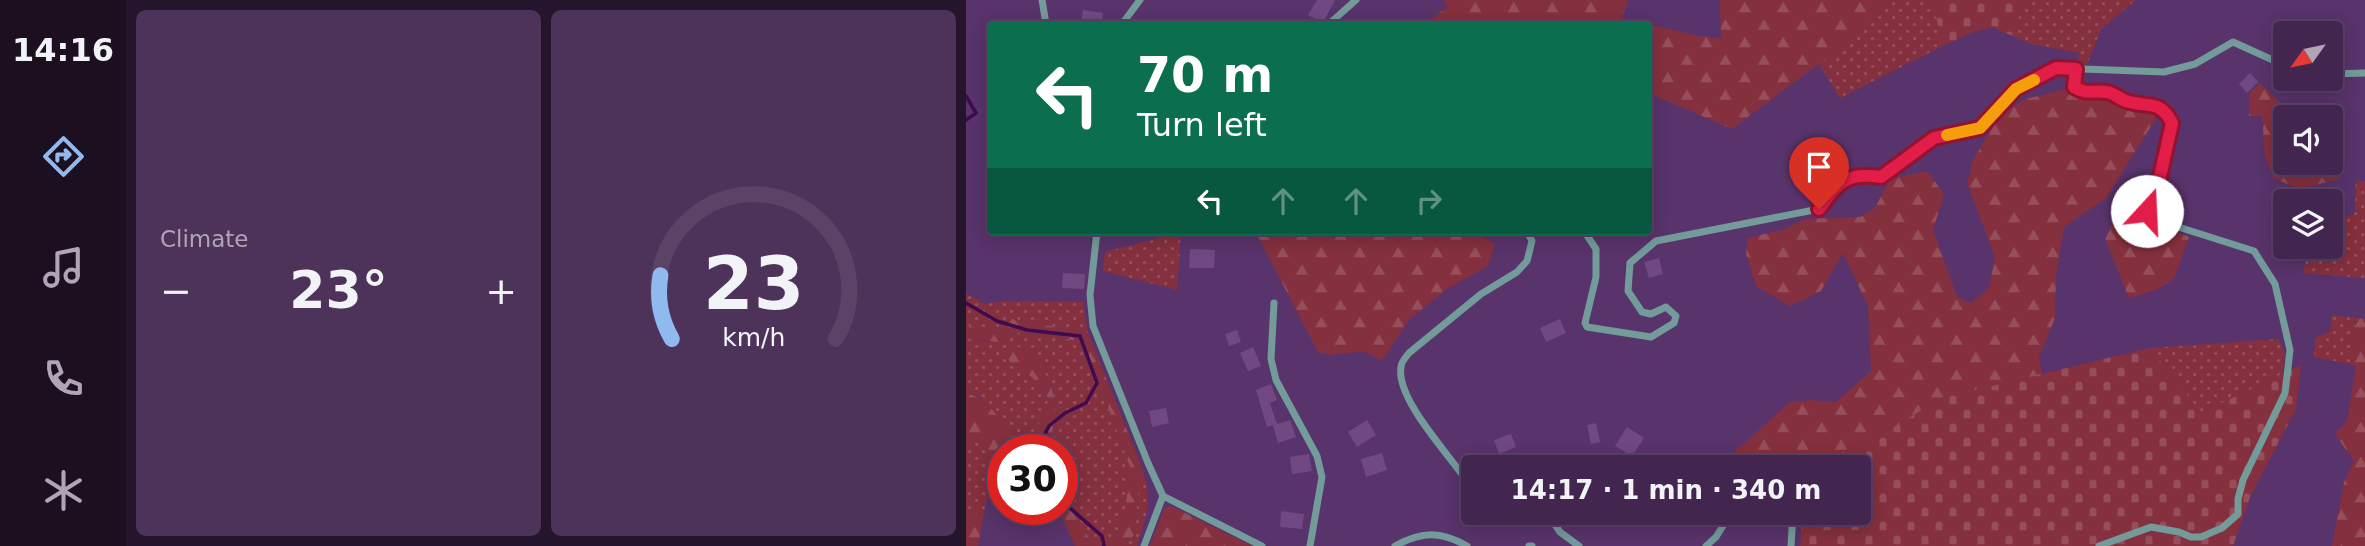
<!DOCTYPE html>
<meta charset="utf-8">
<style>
body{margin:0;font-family:"DejaVu Sans",sans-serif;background:#4d325a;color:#f1f3f6;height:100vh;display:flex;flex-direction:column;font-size:26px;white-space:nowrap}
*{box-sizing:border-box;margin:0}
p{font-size:23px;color:#afa5b7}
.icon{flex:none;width:38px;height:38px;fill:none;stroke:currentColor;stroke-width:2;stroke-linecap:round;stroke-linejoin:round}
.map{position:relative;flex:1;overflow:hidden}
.sheet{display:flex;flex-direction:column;gap:10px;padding:10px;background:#25152c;width:840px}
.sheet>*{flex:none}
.guide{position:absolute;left:21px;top:21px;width:665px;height:214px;border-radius:7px;box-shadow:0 4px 18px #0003,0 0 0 2px #5b4367;background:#0b6e4f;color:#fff;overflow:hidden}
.needle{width:46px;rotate:237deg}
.controls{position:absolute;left:1307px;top:21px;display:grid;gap:14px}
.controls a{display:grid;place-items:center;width:70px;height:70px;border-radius:7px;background:#432650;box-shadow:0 4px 18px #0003,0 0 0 2px #5b4367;font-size:35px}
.speed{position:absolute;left:21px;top:434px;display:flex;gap:14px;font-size:35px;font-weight:700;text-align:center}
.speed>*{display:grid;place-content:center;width:91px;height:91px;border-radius:50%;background:#432650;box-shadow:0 4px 18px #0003,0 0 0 2px #5b4367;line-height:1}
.speed .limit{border:10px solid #d22;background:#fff;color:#111}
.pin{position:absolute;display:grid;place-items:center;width:60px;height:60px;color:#fff;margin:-72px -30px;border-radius:50% 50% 50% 0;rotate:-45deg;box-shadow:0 0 7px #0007}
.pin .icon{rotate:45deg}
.me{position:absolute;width:77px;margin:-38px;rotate:20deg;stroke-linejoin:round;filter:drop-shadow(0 0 5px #0008)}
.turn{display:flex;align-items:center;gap:24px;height:147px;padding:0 35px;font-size:32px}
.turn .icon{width:91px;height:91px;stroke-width:2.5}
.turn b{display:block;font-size:49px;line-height:60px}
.lanes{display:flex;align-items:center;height:66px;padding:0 35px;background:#0003;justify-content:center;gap:35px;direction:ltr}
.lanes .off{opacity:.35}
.big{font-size:52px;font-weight:800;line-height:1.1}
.sheet .tile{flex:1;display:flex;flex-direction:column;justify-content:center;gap:10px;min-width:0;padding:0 24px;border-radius:10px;background:#4d325a}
.sheet .dial{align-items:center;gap:0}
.dial svg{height:182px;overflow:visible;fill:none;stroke:#5b4367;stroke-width:7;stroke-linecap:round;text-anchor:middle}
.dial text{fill:#f1f3f6;stroke:none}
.heat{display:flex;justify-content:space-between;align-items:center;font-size:38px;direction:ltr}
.sheet .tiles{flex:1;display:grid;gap:10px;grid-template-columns:repeat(2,1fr)}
.trip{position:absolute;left:495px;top:455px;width:410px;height:70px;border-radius:7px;background:#432650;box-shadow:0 4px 18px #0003,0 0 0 2px #5b4367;font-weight:800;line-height:70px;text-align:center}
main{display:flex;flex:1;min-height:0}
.menu{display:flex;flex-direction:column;width:126px;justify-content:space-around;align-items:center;background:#1b0f20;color:#afa5b7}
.menu .icon{width:49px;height:49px}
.menu .current{color:#90b9f0}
.menu b{font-size:32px;color:#f1f3f6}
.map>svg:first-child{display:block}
.grass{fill:url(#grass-dots)}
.forest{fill:url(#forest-firs)}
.cemetery{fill:url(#cemetery-stones)}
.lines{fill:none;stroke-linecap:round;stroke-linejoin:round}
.stream{stroke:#3c0b50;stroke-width:3.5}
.building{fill:#704983}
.street{stroke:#729b9a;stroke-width:7}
.route-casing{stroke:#92132f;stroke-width:18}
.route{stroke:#e11d48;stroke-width:12}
.slow{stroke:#f59e0b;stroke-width:12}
</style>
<main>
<nav class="menu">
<b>14:16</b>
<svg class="icon current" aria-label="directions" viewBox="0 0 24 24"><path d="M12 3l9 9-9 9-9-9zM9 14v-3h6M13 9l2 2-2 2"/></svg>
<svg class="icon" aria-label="music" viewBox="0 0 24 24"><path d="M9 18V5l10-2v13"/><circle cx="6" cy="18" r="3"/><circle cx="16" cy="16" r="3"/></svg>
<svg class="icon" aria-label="phone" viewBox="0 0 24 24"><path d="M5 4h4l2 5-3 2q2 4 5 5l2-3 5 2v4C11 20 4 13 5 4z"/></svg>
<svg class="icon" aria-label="climate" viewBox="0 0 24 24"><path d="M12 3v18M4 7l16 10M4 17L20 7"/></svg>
</nav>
<section class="sheet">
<div class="tiles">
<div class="tile"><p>Climate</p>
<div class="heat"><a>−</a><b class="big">23°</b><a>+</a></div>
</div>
<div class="tile dial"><svg viewBox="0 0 100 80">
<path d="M14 69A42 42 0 1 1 86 69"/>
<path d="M14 69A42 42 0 0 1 9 41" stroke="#90b9f0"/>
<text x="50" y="56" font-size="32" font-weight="700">23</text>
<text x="50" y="72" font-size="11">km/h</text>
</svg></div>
</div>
</section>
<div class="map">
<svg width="1399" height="546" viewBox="0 0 1399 546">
<defs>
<pattern id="grass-dots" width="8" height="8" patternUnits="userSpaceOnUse" patternTransform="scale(1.75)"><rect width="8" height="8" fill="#85303e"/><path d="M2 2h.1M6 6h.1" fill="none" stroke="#974e5b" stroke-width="1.8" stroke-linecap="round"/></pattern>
<pattern id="forest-firs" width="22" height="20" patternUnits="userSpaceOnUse" patternTransform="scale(1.75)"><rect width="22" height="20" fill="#85303e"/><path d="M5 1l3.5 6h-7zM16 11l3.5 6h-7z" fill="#974e5b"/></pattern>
<pattern id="cemetery-stones" width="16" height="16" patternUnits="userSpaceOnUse" patternTransform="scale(1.75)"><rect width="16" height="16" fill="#85303e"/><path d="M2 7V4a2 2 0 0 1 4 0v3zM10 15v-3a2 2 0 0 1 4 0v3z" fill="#974e5b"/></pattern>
</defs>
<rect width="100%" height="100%" fill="#59336b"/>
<g class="grass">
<polygon points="930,0 966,0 977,46 874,98 853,64"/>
<polygon points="1056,0 1170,0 1135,29 1121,65 1112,61 1113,53 1065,44 1049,37"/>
<polygon points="1390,181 1399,181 1399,278 1337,273 1343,247 1365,247 1365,225 1389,213"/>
<polygon points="215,232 211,290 137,271 139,252"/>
<polygon points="0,293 19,304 38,301 117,302 122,333 42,318 34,333 0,325"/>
<polygon points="1366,315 1390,318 1384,364 1348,357 1349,338 1364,331"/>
<polygon points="49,332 113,341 130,374 165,467 159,512 146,546 126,546 116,524 96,497 96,450 85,450 89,399 82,378 46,365 66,377 83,399 64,446 48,442 15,398 0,393 0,338 23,342"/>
<polygon points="1313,339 1319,355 1316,374 1235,413 1184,348"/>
<polygon points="6,440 15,442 20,452 20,469 27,465 18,512 0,516 0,447"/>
<path d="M175,465C187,501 182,511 171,546H157L168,535Z"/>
</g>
<g class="forest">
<polygon points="477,0 662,0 656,18 733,36 755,38 754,0 930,0 882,42 766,129 683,93 682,24 459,24 482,6"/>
<polygon points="1294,83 1328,117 1320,117 1320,163 1364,163 1374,179 1333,189 1308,178 1299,156 1296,116 1283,116 1284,93"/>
<polygon points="1105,88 1121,96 1139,94 1189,109 1189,120 1140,198 1098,227 1090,276 1089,318 1073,357 1076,374 976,398 908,439 852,463 850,467 822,467 815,464 805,467 759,467 766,454 824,402 846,400 870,402 905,371 902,306 877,253 855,291 824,306 790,286 780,253 782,238 819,229 839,219 894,217 909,208 924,179 961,171 978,194 967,230 991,297 1005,303 1023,288 1029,257 1001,183 1007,160 1033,116 1060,99"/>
<polygon points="1178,202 1181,222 1223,237 1208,279 1192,289 1163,298 1139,239 1147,222"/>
<polygon points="289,231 507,231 529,244 522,266 481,289 444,319 416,360 397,351 366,355 352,352"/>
<polygon points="42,318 122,333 175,465 168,535 157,546 146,546 159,512 164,467 130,374 113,341 49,332 39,343 0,338 0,325 33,333"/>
<polygon points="1390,318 1399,319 1399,546 1366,546 1378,482 1388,461 1369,434 1381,421 1390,366 1384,364"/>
<path d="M48,345L65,353L82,378L89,400L85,450H37V456L19,469L20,452L15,442L6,440L0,447V393C27,401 33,420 48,442L64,446L83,399L66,377L46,365L38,352Z"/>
<polygon points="96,497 116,524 126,546 109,546 92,509 96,509"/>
<polygon points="204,506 211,509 286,546 184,546 198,509"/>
<polygon points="18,512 12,546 0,546 0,516"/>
</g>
<g class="cemetery">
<polygon points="966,0 1056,0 1049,37 1026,27 1005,33 977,46"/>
<polygon points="1184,348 1235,413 1335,365 1330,409 1284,497 1267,546 834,546 837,513 892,513 892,467 850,467 852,463 908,439 976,398"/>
</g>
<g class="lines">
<g class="stream">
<polyline points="0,96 10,113 0,120"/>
<polyline points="0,303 31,321 61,330 114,336 131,383 120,403 99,413 83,426 75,442 75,450"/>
<polyline points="96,501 136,536 138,546"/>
</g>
</g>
<g class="building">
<polygon points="351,0 369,0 357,23 342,15"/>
<polygon points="117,10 137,13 136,24 115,24"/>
<polygon points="1320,31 1320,49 1311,52 1306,35"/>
<polygon points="1284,73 1292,82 1281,93 1273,84"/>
<polygon points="224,249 249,250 248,268 223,268"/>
<polygon points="693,258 697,274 683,278 678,262"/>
<polygon points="97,273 119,274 118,289 96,288"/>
<polygon points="594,319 600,333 580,342 574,328"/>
<polygon points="271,330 275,342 263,346 259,334"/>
<polygon points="287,347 295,366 282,371 274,353"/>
<polygon points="305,384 311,400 304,403 311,424 301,427 290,390"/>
<polygon points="200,408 203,423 186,427 183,411"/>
<polygon points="324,420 330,437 312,443 307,425"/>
<polygon points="401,420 410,435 391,447 382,432"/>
<polygon points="630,423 634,442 625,444 621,425"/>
<polygon points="661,427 678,438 666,456 649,446"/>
<polygon points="545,434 550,447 533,454 528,440"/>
<polygon points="416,453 421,470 400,477 395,459"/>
<polygon points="343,454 346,471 326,474 324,457"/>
<polygon points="315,511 338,514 336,529 314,527"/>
</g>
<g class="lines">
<g class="street">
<polyline points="76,0 80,24"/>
<polyline points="156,24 174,0"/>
<polyline points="363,24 390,0"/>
<path d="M1110,69L1108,87C1120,95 1127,90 1140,92C1147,92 1153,99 1160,101C1182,108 1193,99 1206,123L1194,176L1180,206L1184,218L1288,251L1309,284L1324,350L1319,393L1277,480L1272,499V514L1256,528L1235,537H1225L1213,532L1185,527L1133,546"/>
<polyline points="1365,74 1399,73"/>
<polyline points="131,231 124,295 127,326 182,463 197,496 178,546"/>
<path d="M618,231L630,249V277L619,323L621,327L685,337L708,323L710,316L700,307L685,314L676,312L662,291L664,263L690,241L853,209C873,182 879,172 915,177L968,138L1014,128L1050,89L1090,68L1198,72L1229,64L1267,42L1320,66"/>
<polyline points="308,303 305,359 310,380 351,456 356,477 344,546"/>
<path d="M508,477L495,473C477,448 430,397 435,367C435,362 440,357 443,353L515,294L551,272L561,261L566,241L561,231"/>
<polyline points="197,496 296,546"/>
<polyline points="581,513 594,532 613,546"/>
<path d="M429,546C456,531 475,531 501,546"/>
<polyline points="563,546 566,546"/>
<polyline points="740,546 750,537 765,513"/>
<polyline points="825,546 827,513"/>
</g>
</g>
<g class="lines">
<defs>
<path id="route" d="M853,209C873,182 879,172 915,177L968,138L1014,128L1050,89L1090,68L1110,69L1108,87C1120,95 1127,90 1140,92C1147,92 1153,99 1160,101C1182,108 1194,99 1206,123L1194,177L1182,201L1181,211"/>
</defs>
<use href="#route" class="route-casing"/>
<use href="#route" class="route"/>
<polyline class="slow" points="981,135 1014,128 1050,89 1068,80"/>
</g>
</svg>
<div class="controls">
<a><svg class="needle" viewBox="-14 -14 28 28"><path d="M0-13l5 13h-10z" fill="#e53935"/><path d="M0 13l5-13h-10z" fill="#afa5b7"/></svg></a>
<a><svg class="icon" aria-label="sound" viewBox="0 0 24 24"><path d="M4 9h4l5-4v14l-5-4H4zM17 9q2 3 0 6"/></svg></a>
<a><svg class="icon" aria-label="layers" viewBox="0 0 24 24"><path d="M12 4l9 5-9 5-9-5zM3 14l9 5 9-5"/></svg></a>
</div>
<div class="speed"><div class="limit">30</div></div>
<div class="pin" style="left:853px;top:209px;background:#d93025"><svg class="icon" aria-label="arrive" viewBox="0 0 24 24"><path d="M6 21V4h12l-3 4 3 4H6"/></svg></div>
<svg class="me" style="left:1181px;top:211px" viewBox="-20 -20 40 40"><circle r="19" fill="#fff"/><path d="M0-13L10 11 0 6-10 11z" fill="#e11d48"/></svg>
<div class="trip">14:17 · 1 min · 340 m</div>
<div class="guide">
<div class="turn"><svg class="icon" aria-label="left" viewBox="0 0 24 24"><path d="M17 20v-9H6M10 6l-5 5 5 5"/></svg><div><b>70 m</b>Turn left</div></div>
<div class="lanes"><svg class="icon" aria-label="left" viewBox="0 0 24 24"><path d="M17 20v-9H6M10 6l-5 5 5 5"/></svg><svg class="icon off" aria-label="ahead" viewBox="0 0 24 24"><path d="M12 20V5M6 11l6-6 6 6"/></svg><svg class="icon off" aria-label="ahead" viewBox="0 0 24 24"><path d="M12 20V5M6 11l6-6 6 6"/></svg><svg class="icon off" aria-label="right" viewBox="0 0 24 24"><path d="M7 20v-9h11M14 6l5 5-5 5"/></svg></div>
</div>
</div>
</main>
